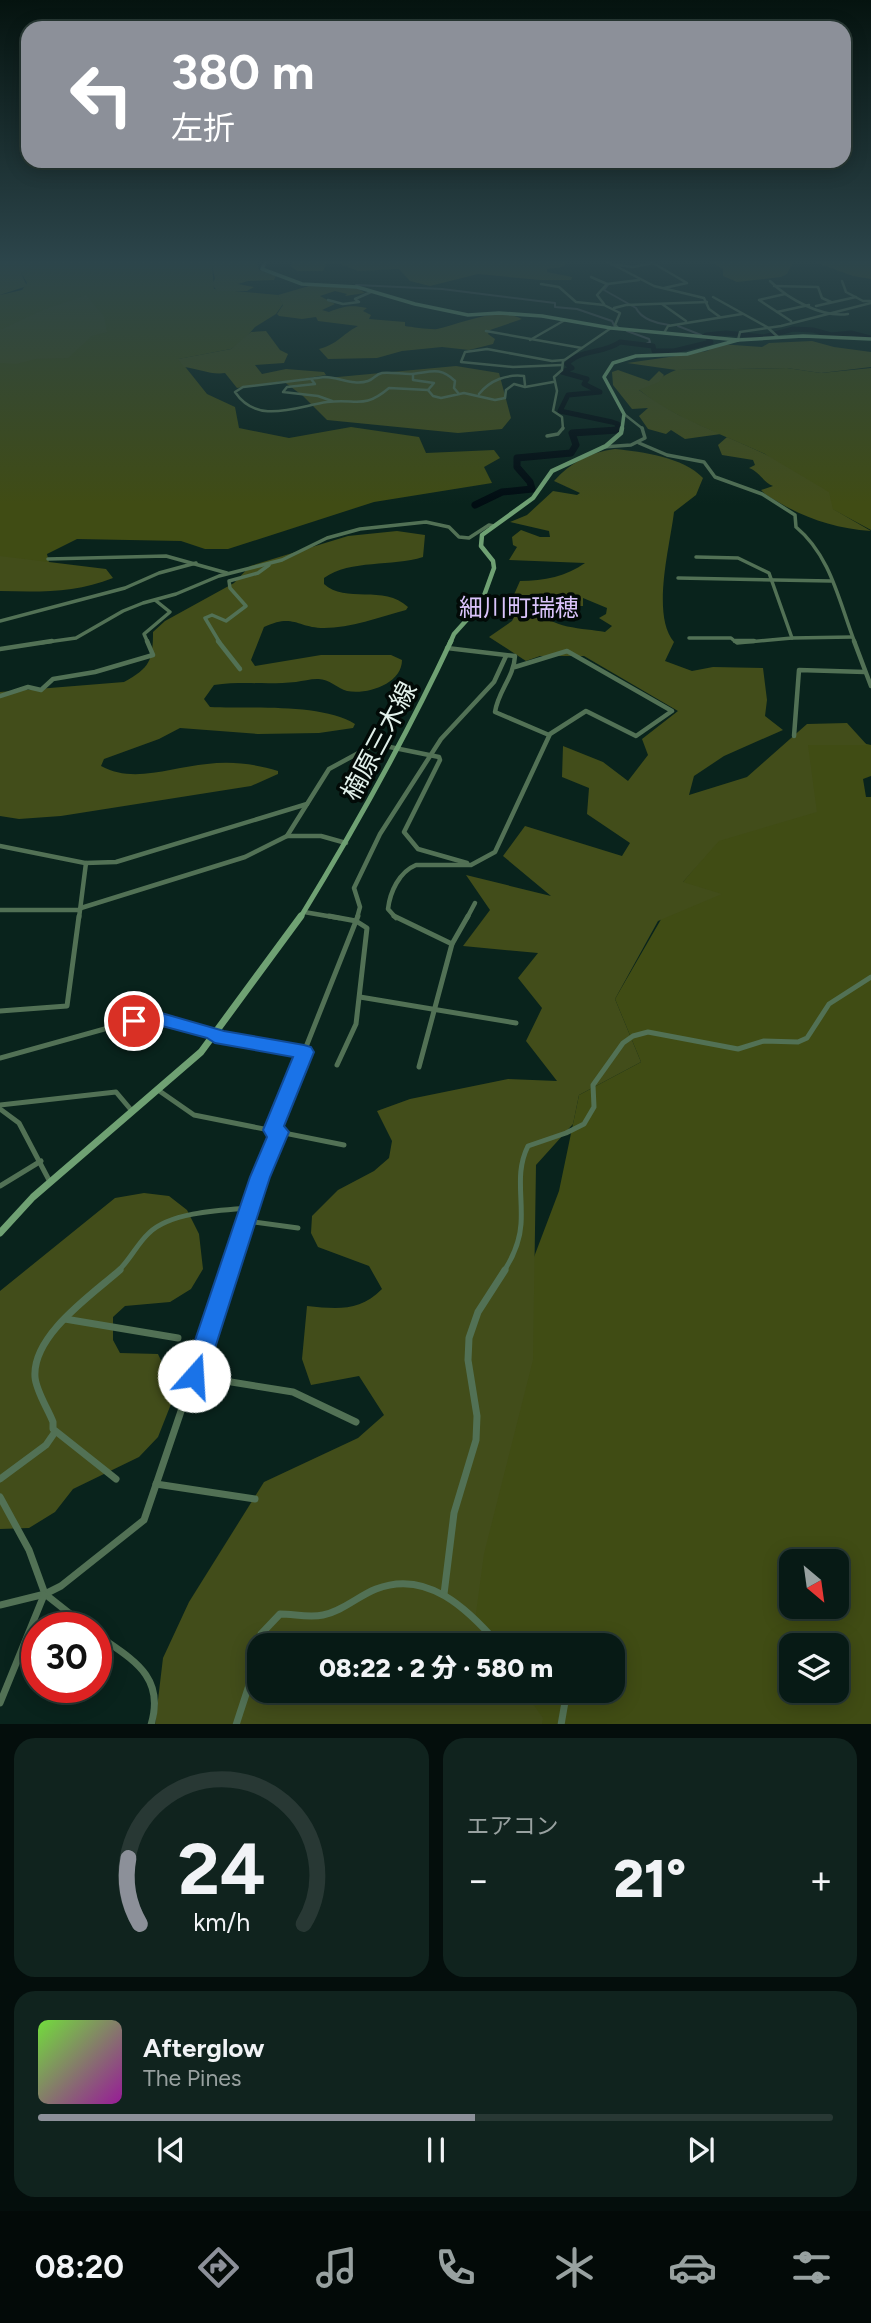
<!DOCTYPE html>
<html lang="ja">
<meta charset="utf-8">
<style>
body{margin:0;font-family:Figtree,"Noto Sans JP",sans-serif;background:#10231e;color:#f1f3f6;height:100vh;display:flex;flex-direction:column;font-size:26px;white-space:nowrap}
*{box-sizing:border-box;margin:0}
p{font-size:23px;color:#98a1a0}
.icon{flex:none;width:38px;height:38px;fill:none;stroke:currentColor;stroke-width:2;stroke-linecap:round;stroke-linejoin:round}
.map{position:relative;height:1724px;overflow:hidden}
.sheet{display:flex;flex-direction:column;gap:14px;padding:14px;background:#040e0c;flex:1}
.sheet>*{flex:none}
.top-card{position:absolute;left:21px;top:21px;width:830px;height:147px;border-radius:21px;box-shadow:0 4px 18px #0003,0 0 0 2px #283834;background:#8c9099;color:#fff;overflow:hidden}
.needle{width:46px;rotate:151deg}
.buttons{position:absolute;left:779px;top:1549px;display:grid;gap:14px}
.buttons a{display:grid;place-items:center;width:70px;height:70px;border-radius:14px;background:#071a15;box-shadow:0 4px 18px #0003,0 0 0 2px #283834;font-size:35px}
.speed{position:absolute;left:21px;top:1612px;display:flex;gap:14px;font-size:35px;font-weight:700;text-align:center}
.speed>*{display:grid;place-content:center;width:91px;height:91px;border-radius:50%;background:#071a15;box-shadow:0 4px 18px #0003,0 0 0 2px #283834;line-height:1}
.speed .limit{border:10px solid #d22;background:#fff;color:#111}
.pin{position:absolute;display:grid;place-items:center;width:60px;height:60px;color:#fff;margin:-30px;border:4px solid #fff;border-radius:50%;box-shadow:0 2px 7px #0007}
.me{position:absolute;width:77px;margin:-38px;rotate:19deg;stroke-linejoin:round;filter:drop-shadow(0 0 5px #0008)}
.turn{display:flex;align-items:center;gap:24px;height:147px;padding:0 35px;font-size:32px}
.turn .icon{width:91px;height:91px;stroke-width:2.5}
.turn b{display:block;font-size:49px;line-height:60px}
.big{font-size:52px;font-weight:800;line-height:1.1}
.sheet .widget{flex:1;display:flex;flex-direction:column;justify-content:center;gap:10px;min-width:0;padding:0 24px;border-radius:21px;background:#10231e}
.sheet .dial{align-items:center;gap:0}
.dial svg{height:182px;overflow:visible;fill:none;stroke:#283834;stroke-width:7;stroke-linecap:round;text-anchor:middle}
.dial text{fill:#f1f3f6;stroke:none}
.song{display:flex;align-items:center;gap:21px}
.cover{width:84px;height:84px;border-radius:10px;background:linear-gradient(135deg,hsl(100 70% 55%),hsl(300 70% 35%))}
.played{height:7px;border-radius:4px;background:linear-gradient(90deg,#8c9099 55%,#283834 55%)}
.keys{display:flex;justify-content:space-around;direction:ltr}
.heat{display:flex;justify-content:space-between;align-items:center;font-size:38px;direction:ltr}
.sheet .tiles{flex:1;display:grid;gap:14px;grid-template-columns:1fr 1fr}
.widget:last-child{grid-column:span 2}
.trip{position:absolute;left:247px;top:1633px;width:378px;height:70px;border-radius:21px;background:#071a15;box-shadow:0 4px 18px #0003,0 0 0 2px #283834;font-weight:800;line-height:70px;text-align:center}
.tabs{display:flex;height:112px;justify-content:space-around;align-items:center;background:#030a08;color:#98a1a0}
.tabs .icon{width:49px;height:49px}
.tabs .selected{color:#8c9099}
.tabs b{font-size:32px;color:#f1f3f6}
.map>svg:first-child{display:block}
.green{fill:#404c14;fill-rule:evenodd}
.forest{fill:#424d1a}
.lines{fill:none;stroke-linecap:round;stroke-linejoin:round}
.stream{stroke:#445153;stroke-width:2}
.river-far1{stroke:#010d12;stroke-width:5}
.river{stroke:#010d12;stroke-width:7}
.street-far4{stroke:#527155;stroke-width:2.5}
.street-far3{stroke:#527155;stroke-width:3.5}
.street-far2{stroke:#527155;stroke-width:4.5}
.street-far1{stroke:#527155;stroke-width:5}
.street{stroke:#527155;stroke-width:7}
.secondary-far3{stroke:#6fa173;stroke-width:3.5}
.secondary-far2{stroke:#6fa173;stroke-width:4.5}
.secondary-far1{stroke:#6fa173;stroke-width:5}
.secondary{stroke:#6fa173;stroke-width:7}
.route{fill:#1a73e8;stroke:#114b97;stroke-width:2}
.labels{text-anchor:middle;stroke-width:7;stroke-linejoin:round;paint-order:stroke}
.far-quarter-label{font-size:24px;fill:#dac3fb;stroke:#020a07}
.street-label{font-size:26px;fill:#e2f1eb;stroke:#020a07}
</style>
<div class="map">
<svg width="871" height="1725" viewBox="0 0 871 1725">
<rect width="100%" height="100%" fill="#09231c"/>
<g class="green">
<polygon points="40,262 215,262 212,265 214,289 278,295 283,304 276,314 255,327 242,342 231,349 179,359 207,394 235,407 239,428 289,438 351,427 419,437 426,453 494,450 500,458 484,467 492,483 374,502 228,549 205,549 181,541 77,539 47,554 50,567 0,587 0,295 22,290 27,283 21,273"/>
<path d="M787,368L821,373L871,368V530L832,509L765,454L687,420L656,403L638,389C654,384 661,376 676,370Z"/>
<path d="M833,736L871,745V776L863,779L866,797H871V1724L237,1725L268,1691L612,1690V1645H326L517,1302L559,1191L579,1095L641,1062L615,999L682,883L801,742ZM791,1561H836V1606H791ZM791,1645H836V1690H791Z"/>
</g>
<g class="forest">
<polygon points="0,262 41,262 21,273 27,286 0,295"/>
<polygon points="215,262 257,262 259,270 276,276 274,280 248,281 238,284 254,287 247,291 217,291 212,284 215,279 212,265"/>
<polygon points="292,262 567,262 562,267 547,269 547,272 572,277 571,280 540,280 478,274 430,286 410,281 399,269 358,271 338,263 326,264 323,271 298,271 291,267"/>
<polygon points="711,262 793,262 787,274 781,277 737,282 723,276 723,269"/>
<polygon points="815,262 871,262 871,279 853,276"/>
<path d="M331,285L359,289L365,293L345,296L347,294L335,291L320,296L335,304L322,310L329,312C344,306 351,305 367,308L363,311L371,315L369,319L405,322V326C412,327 432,330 437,329C462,324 497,306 522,319L490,330L488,334L495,339L493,344L469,350L442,347L402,351L377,358L328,359L319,349C338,344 341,335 358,326L318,321L316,317L302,319L279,316L277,314L283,305L278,295L309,286Z"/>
<polygon points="86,295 104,316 107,332 92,336 68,358 36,359 16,364 0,363 0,330 43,310"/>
<path d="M266,331L280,350L288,354L284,363L255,365L262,374L286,369L324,372L326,375L284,382L456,366L499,373L511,418L502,429L458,433L327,420L303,396L283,381L237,388L225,373C211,375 199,369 184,367L178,359L231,349L251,332Z"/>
<polygon points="812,341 834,347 871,352 871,367 821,373 787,368 676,370 627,363 690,354 707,351 719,344 762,347 769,343"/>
<path d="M618,370L649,381L659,371L664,375L659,382L639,390C664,409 691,422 721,434L685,439L671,430L666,434L648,429L639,416L648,408L632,409L613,385L612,372Z"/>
<path d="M727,437L765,454L829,492L833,509L871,531C830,528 799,516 765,494L761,490L773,486C763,482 760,472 749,468L755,465L753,460L722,455L718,445Z"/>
<path d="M615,449C643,452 683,457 703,478L696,495L674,512C670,546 651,615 674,642L665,661L692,671L713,667L763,668L767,700L765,716L783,730L724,756L694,776L689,795L747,777L807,724L847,723L867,745H808L817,812L719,841L683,882L722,894L658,921L615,999L641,1062L579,1095L573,1124L536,1165L533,1360L484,1554L475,1621L492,1645H259V1690L524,1691L543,1718L542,1724L155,1725L163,1658L189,1602L264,1482L358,1438L384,1415L359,1376L311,1385L302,1359L307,1306C337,1309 359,1312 382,1289L369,1266L318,1247L311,1233L312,1216L338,1190L374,1171L389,1158L392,1141L377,1111L410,1099L508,1079L557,1081L526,1041L542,1008L518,978L538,953L463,946L490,910L466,875L551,896L503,856L525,826L622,856L630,843L587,814L589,788L562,777L563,746L603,762L628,781L648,755L642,739L678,711L584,656H540L526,661L489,637L512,621L519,607L538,608C548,629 584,628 605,632L612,626L599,618L606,614L607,608L583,598V606H543L512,599L520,581C544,581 567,576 585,563L509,560L517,547L513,545L512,537L521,530L540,537H550L549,531L510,522L527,515L553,491L577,495L580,493L554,481C570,463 590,452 615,449Z"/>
<path d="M397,531L425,535L423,557C392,567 351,559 324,578V584C345,604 384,584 408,607L406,610C380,617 350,628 324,628C297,628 294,613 264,627L251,660L255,666L321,655H391L402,660C402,684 367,695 347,691C337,688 328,678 317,679C310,679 303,681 296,682C269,685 241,681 214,685L204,699L210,707C250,709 321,703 355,724L353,728L319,733L258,734L180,728L159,739L104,759L101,766C133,784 172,767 207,764C231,761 256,764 278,771V774L251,786L61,816L19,819L0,816V692L124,682C150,668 153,660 153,632L165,621L234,583L250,566L348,536Z"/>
<path d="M0,556L106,569L113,578C76,593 40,592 0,591Z"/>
<polygon points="144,1193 169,1196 187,1210 199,1234 203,1269 191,1289 170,1302 125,1306 113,1317 113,1340 120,1353 158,1354 168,1375 173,1399 158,1437 139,1457 73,1489 55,1512 29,1528 0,1529 0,1291 115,1198"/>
</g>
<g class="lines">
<g class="stream">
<polyline points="356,285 442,289 555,303 555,307 577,309 612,321 615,327"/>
<path d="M608,285L604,290L636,308C641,319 658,324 669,325"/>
<polyline points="678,326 701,335"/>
<polyline points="627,331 649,339 650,342 644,345"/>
</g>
<path class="river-far1" d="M618,429V424L612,422L560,411L568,395L600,392L584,384L587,379L562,372L572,368L567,364C580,349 604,354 620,342L653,346L654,351H674L711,342L706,335L726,333L764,337L793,329L813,330L831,335L851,333L871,338"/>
<polyline class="river" points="475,505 502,492 532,489 530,482 517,467 517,458 571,453 576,445 572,433 618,430 618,428"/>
<g class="street-far4">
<polyline points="608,262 654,286 704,298 709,309 720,317"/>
<polyline points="653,263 687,283 664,288"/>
<polyline points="611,264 633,267 653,263"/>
<polyline points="591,277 607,284 597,295 604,304"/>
<path d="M770,281C788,299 822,318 848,314"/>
<polyline points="842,281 846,292 863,301 870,301"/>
<polyline points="541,284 559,287 576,302 604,305 620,313 615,325 619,329"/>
<polyline points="607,284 639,280"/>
<polyline points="774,286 818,287 822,298 831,302"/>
<polyline points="785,294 759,300 791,321"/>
<polyline points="713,297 767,327 778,337"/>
<polyline points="328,300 343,304 359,302 355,299 371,292"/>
<polyline points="662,304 686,321"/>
<polyline points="816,306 856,297"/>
<polyline points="614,308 626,305 707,302"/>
<polyline points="777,312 809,305"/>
<polyline points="486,331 582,348"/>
<polyline points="664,333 668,326 742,314"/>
<polyline points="530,340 565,320"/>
<polyline points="738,340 740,332 781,326 871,303"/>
<polyline points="562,365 513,367 461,362 465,352 487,349 552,361 564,360"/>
<polyline points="413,374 413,380 434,383 428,390"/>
<polyline points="311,379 315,384 287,387 283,392 318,396 332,401"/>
<path d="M459,394L454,388L455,381C439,365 429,373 410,374C401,374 391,372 382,373C376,374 374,379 368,381C353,386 339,377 325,377L243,387L235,392C257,425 295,407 327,402C357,398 363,410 389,388L428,390L433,396L441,398L464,393L495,400L505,398L506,390L514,384L525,387L553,382"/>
<path d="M479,394C490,380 507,374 524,376L525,385"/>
<polyline points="624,414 643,429"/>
<polyline points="563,429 562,417 553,411 557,391 554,377 562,370 563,361 611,328"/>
</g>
<g class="street-far3">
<polyline points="547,436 558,434 563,428"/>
<path d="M639,443L667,455L704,462L715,477L762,494L795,515L796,527C831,556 839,602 855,643"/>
<polyline points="603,447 631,445 645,438 642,428"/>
<polyline points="696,557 738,558 769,573 792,638"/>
<polyline points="48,559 166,556 227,573"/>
<polyline points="678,578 831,581"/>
<polyline points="0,621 125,588 159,573 196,563"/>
<polyline points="689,638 731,638 737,643 792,638 852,637"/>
<polyline points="40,643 76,638 123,611 143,603 176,594 219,576 282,560 327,538 360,529 426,522 449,527 459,537 469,538 489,525 494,526"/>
<polyline points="148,643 144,634 170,612 155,600"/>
<polyline points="220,643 205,618 212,615 226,621 246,606 230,588 229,581 258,573 269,565"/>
</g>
<g class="street-far2">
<polyline points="218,641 240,669"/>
<polyline points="735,641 754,641"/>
<polyline points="854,641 871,686"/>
<path d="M447,648L515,656C514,677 498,691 495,712L549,735"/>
<polyline points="0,649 52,641"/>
<polyline points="0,696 28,687 41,690 53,679 95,672 153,655 147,641"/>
<polyline points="794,736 799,670 865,672"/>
<polyline points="287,836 329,769 375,744 439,757 440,760 404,832 418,849 467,863"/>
<polyline points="0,846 85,863 116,862 307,804"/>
<polyline points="81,908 245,857 287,836 321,836 346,843"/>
<polyline points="0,910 80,910"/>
<polyline points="304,912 339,918"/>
<polyline points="79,918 86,863"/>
<polyline points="357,918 360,907 354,888 380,834 441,739 494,682 506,656"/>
<path d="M396,918L388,909C390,892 399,872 416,865H471L495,852L550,734L586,711L636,736L672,711L567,651L515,667"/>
<polyline points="467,918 475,903"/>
</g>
<g class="street-far1">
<polyline points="329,916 356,921 367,928 356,1024 337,1065"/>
<polyline points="394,916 452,944"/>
<polyline points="360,997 516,1023"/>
<polyline points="0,1011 67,1006 79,916"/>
<polyline points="215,1036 305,1052"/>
<polyline points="0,1058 151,1016 215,1033"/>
<polyline points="419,1067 452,944 468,916"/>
<polyline points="158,1090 194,1115 344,1145"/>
<polyline points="0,1105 116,1092 132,1111"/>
<polyline points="0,1109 19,1123 50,1182"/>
<polyline points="273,1130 358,916"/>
<polyline points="0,1186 41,1161"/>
<polyline points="247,1221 298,1228"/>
<path d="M118,1271C130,1260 137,1244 149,1233C170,1212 222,1210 250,1208"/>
<polyline points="228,1271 260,1177 279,1132"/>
<path d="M504,1271C513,1257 520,1241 521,1224C523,1196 515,1172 528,1146L566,1133L584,1124L594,1107L593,1085L623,1043L633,1036L648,1032L738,1049L764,1041L798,1042L807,1038L829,1004L871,977"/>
</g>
<g class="street">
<polyline points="65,1319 178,1338"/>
<polyline points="194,1376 293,1392 356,1422"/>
<polyline points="0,1479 46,1445 55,1432"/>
<path d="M116,1479L53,1429V1422C48,1409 36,1391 35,1377C32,1335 93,1294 120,1270"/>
<polyline points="156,1484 255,1499"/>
<polyline points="0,1497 29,1550 45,1594 88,1628"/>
<polyline points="444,1594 454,1513 476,1440 477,1416 468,1360 469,1338 478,1312 505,1270"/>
<polyline points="0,1605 45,1594 61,1586 144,1520 229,1270"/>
<path d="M96,1634C131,1659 166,1675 151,1725"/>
<polyline points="553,1690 565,1702 561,1725"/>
<polyline points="0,1703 44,1595"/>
<path d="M236,1725L252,1676L261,1634L280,1614C294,1614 309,1618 323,1615C343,1611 358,1596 376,1589C427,1569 468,1609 499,1645"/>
</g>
<g class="secondary-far3">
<polyline points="265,262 262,269 302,284 357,287 415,304 468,315 499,313 542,316 611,328 738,340 803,336 871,339"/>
<polyline points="622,429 624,414 604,377 613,363 636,356 687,354 738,340"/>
</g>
<polyline class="secondary-far2" points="450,643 454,634 481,604 494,568 493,561 481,546 482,535 533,498 552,471 606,446 621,433 622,428"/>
<path class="secondary-far1" d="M300,918C355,828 406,737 451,641"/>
<polyline class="secondary" points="0,1233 33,1197 201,1052 301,916"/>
</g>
<linearGradient id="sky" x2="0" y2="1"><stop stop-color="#05130f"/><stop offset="0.52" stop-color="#2c454b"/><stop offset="1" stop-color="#2c454b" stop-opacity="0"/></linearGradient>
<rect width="871" height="504" fill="url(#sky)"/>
<polygon class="route" points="151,1010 224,1031 304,1045 311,1047 314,1052 284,1126 289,1132 270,1177 206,1376 203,1384 194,1387 186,1384 183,1376 250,1177 267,1137 263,1130 293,1057 215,1043 207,1038 151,1023 134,1027 128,1026 125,1021 128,1016"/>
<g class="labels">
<g class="far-quarter-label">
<text x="519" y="616">細川町瑞穂</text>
</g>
<g class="street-label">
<text transform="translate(379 741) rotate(-62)" y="9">楠原三木線</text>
</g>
</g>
</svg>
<div class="buttons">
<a><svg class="needle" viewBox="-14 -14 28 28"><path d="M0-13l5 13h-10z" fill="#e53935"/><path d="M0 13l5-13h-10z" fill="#98a1a0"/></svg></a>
<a><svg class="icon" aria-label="layers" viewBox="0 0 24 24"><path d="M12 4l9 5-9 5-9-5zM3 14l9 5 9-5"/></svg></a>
</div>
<div class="speed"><div class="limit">30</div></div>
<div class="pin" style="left:134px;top:1021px;background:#d93025"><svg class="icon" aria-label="arrive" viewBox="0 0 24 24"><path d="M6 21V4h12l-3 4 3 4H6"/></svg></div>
<svg class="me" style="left:194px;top:1376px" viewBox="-20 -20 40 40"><circle r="19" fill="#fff"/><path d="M0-13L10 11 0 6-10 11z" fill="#1a73e8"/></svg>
<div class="trip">08:22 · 2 分 · 580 m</div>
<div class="top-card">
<div class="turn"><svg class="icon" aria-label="left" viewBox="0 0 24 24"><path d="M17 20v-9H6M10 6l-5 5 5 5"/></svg><div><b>380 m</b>左折</div></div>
</div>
</div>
<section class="sheet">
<div class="tiles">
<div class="widget dial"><svg viewBox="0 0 100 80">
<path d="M14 69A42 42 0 1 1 86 69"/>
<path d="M14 69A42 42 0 0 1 9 40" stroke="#8c9099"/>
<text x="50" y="56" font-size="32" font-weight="700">24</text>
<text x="50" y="72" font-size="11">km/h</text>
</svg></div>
<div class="widget"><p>エアコン</p>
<div class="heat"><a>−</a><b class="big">21°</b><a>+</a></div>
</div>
<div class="widget">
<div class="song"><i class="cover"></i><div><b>Afterglow</b><p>The Pines</p></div></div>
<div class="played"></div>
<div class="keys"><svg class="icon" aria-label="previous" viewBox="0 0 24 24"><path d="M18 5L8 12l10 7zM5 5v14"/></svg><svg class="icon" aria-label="pause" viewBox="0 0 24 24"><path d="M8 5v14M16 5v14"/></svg><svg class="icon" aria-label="next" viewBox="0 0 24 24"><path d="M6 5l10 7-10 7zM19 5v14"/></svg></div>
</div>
</div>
</section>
<nav class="tabs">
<b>08:20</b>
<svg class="icon selected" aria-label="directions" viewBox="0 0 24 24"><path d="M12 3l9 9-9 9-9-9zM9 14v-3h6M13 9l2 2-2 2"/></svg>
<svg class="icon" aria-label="music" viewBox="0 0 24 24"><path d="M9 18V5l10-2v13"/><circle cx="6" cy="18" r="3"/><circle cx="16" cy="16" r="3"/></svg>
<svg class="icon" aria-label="phone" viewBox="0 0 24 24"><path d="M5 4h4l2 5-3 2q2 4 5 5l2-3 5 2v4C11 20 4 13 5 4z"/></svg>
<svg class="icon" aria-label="climate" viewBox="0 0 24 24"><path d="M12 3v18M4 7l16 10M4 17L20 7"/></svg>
<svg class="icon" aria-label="car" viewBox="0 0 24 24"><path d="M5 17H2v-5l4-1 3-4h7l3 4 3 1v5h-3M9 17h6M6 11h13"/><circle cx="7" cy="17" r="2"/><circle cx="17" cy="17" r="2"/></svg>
<svg class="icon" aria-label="filters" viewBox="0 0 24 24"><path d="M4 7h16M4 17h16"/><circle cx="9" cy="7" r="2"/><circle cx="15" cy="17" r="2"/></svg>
</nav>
